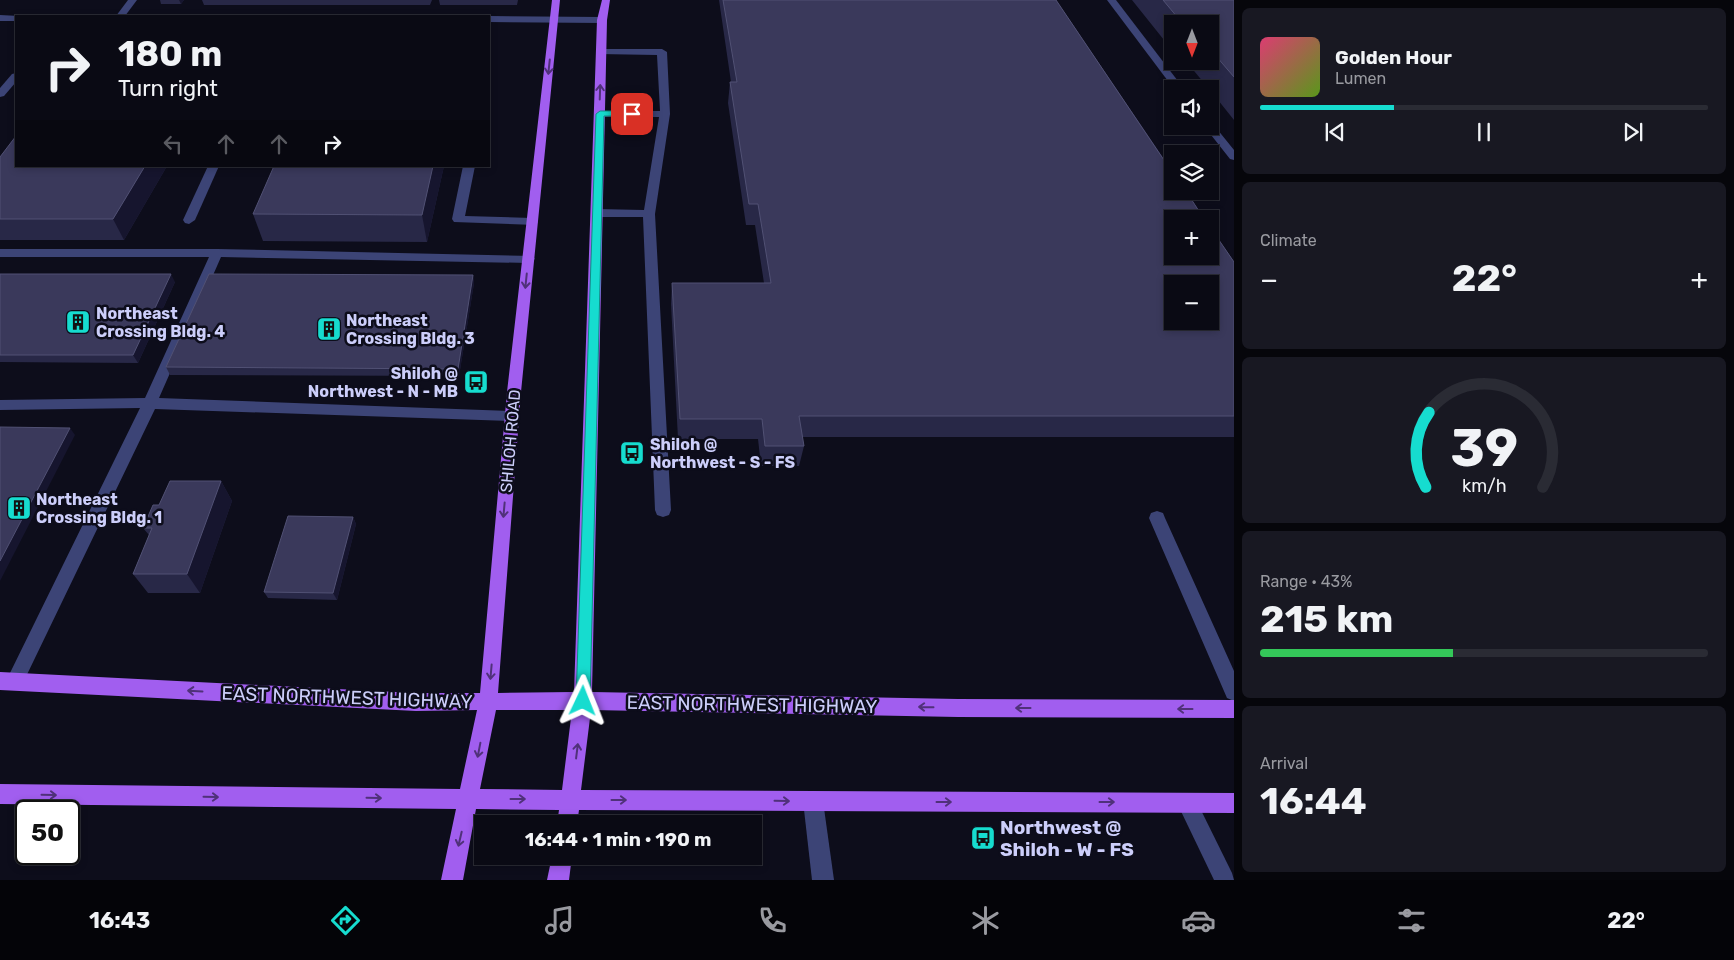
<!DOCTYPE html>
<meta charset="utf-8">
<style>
body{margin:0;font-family:Rubik,sans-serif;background:#181822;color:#f1f3f6;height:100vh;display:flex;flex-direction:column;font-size:19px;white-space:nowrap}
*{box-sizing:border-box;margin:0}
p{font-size:16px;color:#999aa0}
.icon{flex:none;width:28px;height:28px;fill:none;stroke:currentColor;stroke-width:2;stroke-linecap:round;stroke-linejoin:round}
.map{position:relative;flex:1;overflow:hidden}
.drawer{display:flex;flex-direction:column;gap:8px;padding:8px;background:#06060b;width:500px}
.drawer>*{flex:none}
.banner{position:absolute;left:15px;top:15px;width:475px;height:152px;border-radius:0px;box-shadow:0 2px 8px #0003,0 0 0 1px #2a2b34;background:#0a0a14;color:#f1f3f6;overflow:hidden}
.needle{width:32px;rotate:180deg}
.buttons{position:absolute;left:1164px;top:15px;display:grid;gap:10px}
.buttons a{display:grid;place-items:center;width:55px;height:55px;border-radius:0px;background:#0a0a14;box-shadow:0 2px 8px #0003,0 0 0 1px #2a2b34;font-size:25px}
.speed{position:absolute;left:15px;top:800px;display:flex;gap:10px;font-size:25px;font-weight:700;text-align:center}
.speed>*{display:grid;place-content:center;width:65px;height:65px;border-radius:50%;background:#0a0a14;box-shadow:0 2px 8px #0003,0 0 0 1px #2a2b34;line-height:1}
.speed .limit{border:2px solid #111;border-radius:8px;background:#fff;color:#111}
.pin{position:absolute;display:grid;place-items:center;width:42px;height:42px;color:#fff;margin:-21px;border-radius:10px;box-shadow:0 2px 8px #0006}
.me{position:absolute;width:55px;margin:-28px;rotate:2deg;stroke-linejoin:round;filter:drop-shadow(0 0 4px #0008)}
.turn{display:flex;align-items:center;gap:18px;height:105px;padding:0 20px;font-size:22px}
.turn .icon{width:65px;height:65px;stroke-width:2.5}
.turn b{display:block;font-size:35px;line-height:42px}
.lanes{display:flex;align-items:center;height:48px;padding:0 20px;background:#0003;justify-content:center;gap:25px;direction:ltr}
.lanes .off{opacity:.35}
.big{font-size:38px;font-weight:700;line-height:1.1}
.drawer .widget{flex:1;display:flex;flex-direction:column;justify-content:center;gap:8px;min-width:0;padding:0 18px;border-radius:8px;background:#181822}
.drawer .dial{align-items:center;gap:0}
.dial svg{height:130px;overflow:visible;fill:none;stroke:#2a2b34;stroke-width:7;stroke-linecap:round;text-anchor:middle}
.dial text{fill:#f1f3f6;stroke:none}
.song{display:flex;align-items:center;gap:15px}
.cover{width:60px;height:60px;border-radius:8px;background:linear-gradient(135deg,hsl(340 70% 55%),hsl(90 70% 35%))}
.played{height:5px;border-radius:2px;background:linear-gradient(90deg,#16dccf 30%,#2a2b34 30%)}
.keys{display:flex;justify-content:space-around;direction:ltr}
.heat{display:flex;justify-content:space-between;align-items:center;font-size:28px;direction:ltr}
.charge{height:8px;border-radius:4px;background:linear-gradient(90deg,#34c759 43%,#2a2b34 0)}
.trip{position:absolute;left:474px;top:815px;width:288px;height:50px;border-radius:0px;background:#0a0a14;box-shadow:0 2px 8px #0003,0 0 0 1px #2a2b34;font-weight:700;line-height:50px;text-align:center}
.tabs{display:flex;height:80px;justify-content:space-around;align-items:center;background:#040408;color:#999aa0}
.tabs .icon{width:35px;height:35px}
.tabs .current{color:#16dccf}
.tabs b{font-size:22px;color:#f1f3f6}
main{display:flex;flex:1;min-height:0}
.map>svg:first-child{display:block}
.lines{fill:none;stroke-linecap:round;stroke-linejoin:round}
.minor{fill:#3c4476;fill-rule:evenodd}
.major{fill:#a15eef;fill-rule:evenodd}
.wall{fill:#282847}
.shaded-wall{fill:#16152e}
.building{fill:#3a395b;stroke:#515174;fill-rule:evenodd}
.oneway{stroke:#50317a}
.route{fill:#16dccf;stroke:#0e8f87}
.labels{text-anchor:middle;stroke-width:5;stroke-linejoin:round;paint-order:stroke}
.poi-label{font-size:16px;font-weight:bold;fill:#cccefa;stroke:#0d0d1b;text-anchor:start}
.street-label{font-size:16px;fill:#cccefa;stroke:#0d0d1b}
.near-street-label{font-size:19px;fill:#cccefa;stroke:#0d0d1b}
.near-poi-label{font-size:19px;font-weight:bold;fill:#cccefa;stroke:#0d0d1b;text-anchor:start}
</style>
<main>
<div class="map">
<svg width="1234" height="880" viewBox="0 0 1234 880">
<rect width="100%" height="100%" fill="#0d0d1b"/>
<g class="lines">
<g class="minor">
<polygon points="128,0 137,0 125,16 116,16"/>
<polygon points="1107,0 1116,0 1184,89 1174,89"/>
<polygon points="0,15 19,16 16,16 16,21 0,21"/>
<polygon points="489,16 602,17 607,20 602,23 489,22"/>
<polygon points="601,49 662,49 667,52 670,114 655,214 671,510 669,515 663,517 657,515 655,510 643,217 597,217 591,213 597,209 644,210 659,117 600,117 595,114 600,111 660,111 657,55 598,54 598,50"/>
<polygon points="16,73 16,82 4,96 0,97 0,88 12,74"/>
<polygon points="1210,123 1213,124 1234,150 1234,160 1230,159 1204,126 1210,126"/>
<polygon points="208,166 219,166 195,220 189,224 185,223 183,220"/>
<polygon points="463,166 475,166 465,216 532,218 536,219 538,222 536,225 454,222 452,219"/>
<polygon points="0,249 217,249 533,256 535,259 529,263 221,257 159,398 512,411 517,412 519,416 517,420 512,421 155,409 21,687 15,690 9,687 6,681 9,675 140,408 0,410 0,400 145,398 209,257 0,257"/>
<polygon points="1157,511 1163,513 1165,518 1234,671 1234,701 1227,698 1149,518 1151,513"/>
<polygon points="813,791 820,794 823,801 834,880 812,880 803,801 806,794"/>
<polygon points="1187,793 1194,796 1232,873 1234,880 1214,880 1177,803 1180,796"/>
</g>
<g class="major">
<path d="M552,0H560L521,392L498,693L574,692L597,20L602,0H610L607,20L592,692L958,699L1234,700V718L958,717L591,710L581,790L1234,793V813L579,810L577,824H557L559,810L476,809L463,880H441L456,809L0,804V784L460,789L477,710L416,711L0,690V672L416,693H480L507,392ZM496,710H572L562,790L480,789Z"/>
<polygon points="552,856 572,856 569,880 547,880"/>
</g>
</g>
<g class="wall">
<polygon points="160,0 184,0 181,4 161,4"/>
<polygon points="202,0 432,0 430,5 204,5"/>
<polygon points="439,0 518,0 517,5 440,5"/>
<polygon points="719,0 1056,0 1234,262 1234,437 802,437 804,446 799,466 761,466 758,439 678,439 671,304 672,283 764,283 755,225 746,225 728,103 730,82 731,82"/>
<polygon points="1132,0 1234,0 1234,120 1210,90 1210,89 1209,89 1190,66 1185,66 1181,61 1210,61 1210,24 1172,24 1172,50"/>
<polygon points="0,157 167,166 124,240 0,240"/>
<polygon points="444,166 427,242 263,241 253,214"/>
<polygon points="0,274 175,282 138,363 0,362"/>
<polygon points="473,275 474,283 459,376 170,375 166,367"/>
<polygon points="221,481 232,501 200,593 148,593 133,574 149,535 143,528 159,505"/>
<polygon points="353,517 356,524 337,600 268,598 264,592"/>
</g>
<g class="shaded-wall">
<polygon points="179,0 184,0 181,4"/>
<polygon points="145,166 167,166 124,240 113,219"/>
<polygon points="433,166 444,166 427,242 422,215"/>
<polygon points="171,274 175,282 138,363 133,355"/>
<polygon points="473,275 474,283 459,376 458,369"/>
<polygon points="70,428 75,435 0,581 0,561"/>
<polygon points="221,481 232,501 200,593 187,574"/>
<polygon points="353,517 356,524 337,600 333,593"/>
</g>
<g class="building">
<path d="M723,0H1056L1172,172V191H1186L1204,219H1172V256H1210V227L1234,262V416H799L804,446H765L762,419H680L672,283H771L758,204H749L730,82H737ZM1172,284H1210V321H1172Z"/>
<polygon points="1163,0 1234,0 1234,77 1210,49 1210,24 1183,24"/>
<polygon points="16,136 16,166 145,166 113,219 0,219 0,157"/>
<polygon points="274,166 433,166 422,215 253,214"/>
<polygon points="0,274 171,274 133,355 0,355"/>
<polygon points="209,274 473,275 458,369 166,367"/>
<polygon points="0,427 70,428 0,561"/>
<polygon points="170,481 221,481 187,574 133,574 152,528 143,528 153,505 159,505"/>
<polygon points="288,516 353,517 333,593 264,592"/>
</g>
<defs><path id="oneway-shaft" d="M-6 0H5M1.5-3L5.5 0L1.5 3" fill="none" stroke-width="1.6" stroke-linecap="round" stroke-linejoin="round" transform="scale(1.25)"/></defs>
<g class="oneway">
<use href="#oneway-shaft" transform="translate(549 67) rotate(96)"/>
<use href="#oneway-shaft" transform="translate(600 92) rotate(-88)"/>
<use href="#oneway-shaft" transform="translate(526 281) rotate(96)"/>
<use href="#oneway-shaft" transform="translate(504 510) rotate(95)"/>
<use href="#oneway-shaft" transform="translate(491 672) rotate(95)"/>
<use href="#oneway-shaft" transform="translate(195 691) rotate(-177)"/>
<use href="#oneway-shaft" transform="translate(926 707) rotate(-179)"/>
<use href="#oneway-shaft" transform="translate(1023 708) rotate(-180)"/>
<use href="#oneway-shaft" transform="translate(1185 709) rotate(-180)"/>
<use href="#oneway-shaft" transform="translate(479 750) rotate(101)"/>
<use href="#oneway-shaft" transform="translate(577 751) rotate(-83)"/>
<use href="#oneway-shaft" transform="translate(49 795) rotate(1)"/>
<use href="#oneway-shaft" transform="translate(211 797) rotate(1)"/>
<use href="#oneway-shaft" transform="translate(374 798) rotate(1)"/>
<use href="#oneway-shaft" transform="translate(518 799)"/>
<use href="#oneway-shaft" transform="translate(619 800)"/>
<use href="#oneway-shaft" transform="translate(782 801) rotate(1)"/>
<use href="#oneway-shaft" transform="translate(944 802)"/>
<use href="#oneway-shaft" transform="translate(1107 802)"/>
<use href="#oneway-shaft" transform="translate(460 839) rotate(103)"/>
</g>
<polygon class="route" points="632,111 636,114 635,116 604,116 590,701 588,705 583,707 578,705 576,701 596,114 600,111"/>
<defs>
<symbol id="building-square" viewBox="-11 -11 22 22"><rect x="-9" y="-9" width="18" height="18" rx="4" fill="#16dccf" stroke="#0d0d1b"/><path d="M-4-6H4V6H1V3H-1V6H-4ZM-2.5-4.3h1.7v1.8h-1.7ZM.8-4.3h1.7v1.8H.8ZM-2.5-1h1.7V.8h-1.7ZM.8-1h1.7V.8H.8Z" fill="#111"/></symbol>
<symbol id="bus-square" viewBox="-11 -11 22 22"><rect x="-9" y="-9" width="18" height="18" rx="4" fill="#16dccf" stroke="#0d0d1b"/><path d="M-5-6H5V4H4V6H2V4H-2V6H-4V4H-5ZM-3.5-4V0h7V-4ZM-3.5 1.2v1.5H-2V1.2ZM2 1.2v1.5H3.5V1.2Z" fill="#111"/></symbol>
</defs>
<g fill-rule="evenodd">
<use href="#building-square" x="64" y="308" width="28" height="28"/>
<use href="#building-square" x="315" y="315" width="28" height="28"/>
<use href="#bus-square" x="462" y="368" width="28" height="28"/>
<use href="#bus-square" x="618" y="439" width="28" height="28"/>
<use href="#building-square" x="5" y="494" width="28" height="28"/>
<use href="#bus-square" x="969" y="824" width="28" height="28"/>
</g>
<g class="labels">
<g class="poi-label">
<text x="96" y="319">Northeast<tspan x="96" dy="18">Crossing Bldg. 4</tspan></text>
<text x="346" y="326">Northeast<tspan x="346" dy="18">Crossing Bldg. 3</tspan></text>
<text x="458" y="379" text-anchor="end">Shiloh @<tspan x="458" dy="18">Northwest - N - MB</tspan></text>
<text x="650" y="450">Shiloh @<tspan x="650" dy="18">Northwest - S - FS</tspan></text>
<text x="36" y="505">Northeast<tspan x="36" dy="18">Crossing Bldg. 1</tspan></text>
</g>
<g class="street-label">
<text transform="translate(510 441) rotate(-85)" y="6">SHILOH ROAD</text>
</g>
<g class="near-street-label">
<text transform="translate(347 697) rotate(2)" y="7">EAST NORTHWEST HIGHWAY</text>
<text transform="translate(752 704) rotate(1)" y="7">EAST NORTHWEST HIGHWAY</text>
</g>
<g class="near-poi-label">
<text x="1000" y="834">Northwest @<tspan x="1000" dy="22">Shiloh - W - FS</tspan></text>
</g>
</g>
</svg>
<div class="buttons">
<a><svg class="needle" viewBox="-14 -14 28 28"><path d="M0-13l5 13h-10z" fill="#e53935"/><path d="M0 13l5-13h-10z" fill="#999aa0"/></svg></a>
<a><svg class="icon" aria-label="sound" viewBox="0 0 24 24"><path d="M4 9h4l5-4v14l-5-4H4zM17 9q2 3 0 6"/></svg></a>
<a><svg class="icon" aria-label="layers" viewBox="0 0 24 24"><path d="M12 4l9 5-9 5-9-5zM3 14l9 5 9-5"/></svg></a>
<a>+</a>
<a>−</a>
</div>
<div class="speed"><div class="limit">50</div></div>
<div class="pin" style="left:632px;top:114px;background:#d93025"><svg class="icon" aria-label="arrive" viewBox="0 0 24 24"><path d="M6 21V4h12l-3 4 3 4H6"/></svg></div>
<svg class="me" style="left:583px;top:701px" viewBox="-20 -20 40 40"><path d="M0-17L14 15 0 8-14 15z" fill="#16dccf" stroke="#fff" stroke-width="4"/></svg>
<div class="trip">16:44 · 1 min · 190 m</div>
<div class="banner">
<div class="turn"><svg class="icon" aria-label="right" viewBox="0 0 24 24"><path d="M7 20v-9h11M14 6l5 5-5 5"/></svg><div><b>180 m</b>Turn right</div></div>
<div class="lanes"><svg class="icon off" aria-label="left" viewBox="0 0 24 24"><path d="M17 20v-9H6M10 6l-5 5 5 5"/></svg><svg class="icon off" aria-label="ahead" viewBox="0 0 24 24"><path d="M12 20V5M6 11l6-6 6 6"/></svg><svg class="icon off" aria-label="ahead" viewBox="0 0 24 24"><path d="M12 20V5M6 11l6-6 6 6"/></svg><svg class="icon" aria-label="right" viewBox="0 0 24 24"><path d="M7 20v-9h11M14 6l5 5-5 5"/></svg></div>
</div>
</div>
<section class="drawer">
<div class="widget">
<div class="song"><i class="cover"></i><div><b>Golden Hour</b><p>Lumen</p></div></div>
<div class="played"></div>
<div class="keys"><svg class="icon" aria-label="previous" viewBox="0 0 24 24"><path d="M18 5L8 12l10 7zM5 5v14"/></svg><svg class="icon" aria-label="pause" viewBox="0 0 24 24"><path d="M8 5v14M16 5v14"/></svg><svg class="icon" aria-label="next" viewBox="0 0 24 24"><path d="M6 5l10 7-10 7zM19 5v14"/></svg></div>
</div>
<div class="widget"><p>Climate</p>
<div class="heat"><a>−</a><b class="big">22°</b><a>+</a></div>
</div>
<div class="widget dial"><svg viewBox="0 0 100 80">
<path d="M14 69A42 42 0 1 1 86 69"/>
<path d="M14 69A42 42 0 0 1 16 23" stroke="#16dccf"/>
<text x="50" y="56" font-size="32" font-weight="700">39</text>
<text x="50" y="72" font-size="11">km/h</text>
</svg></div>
<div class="widget"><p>Range · 43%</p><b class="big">215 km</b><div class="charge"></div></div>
<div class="widget"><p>Arrival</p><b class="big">16:44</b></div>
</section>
</main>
<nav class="tabs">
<b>16:43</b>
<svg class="icon current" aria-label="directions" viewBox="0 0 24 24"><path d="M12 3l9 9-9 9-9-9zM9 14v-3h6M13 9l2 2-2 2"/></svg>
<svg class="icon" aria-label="music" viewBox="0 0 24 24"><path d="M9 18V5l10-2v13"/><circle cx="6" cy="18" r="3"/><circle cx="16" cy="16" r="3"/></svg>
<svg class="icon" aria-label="phone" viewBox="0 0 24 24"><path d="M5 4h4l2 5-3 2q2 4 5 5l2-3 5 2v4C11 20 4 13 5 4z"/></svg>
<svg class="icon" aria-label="climate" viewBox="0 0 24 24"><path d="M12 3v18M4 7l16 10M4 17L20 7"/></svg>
<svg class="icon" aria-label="car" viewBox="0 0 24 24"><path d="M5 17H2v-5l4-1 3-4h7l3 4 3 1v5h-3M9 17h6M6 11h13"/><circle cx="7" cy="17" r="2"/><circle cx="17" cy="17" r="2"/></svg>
<svg class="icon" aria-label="filters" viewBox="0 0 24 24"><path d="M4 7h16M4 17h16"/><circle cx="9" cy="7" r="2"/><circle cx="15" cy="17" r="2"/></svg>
<b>22°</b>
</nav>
